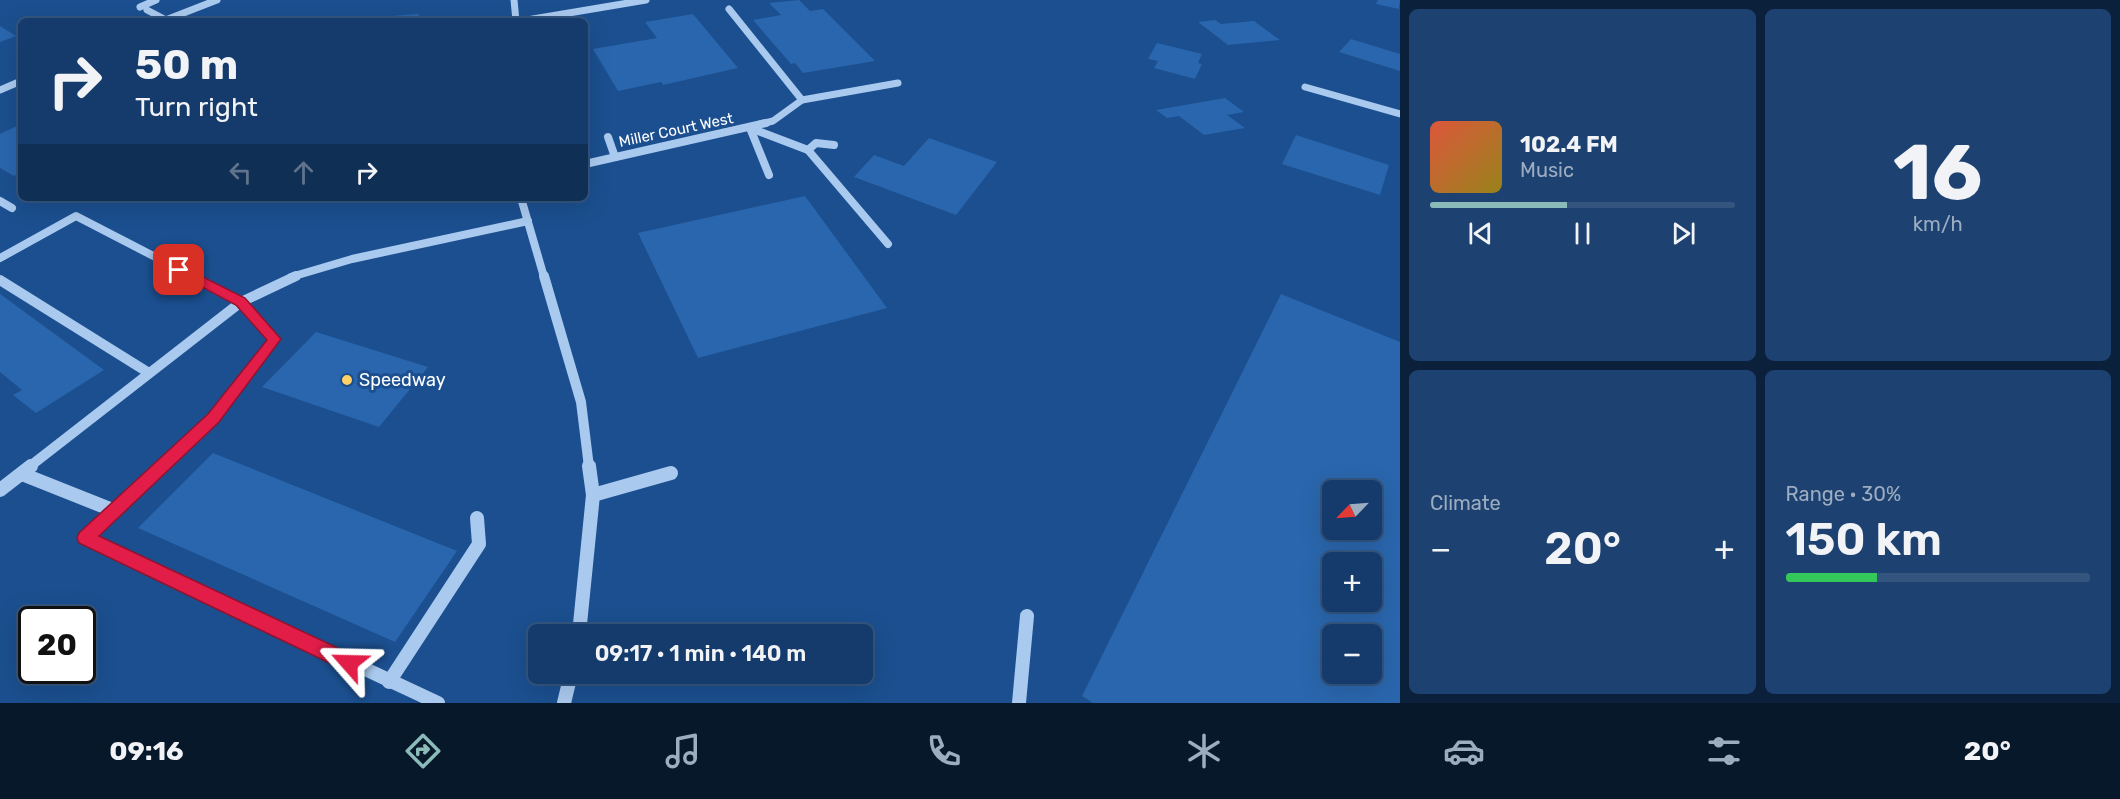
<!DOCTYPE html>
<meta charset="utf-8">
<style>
body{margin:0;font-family:Rubik,sans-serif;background:#1d4271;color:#f1f3f6;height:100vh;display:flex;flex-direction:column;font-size:22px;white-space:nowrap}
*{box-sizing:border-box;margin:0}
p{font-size:20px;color:#9dadc1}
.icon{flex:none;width:33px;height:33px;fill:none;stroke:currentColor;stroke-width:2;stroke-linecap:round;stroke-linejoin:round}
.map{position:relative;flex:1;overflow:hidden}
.panel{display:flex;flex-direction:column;gap:9px;padding:9px;background:#0b203b;width:720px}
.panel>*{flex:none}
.top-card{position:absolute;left:18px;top:18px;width:570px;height:183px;border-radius:9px;box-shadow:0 6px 24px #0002,0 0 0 2px #33557e;background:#143b6b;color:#f1f3f6;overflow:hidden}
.needle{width:39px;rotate:245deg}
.controls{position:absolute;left:1322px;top:480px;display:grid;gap:12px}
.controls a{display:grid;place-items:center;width:60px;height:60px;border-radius:9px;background:#143b6b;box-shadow:0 6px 24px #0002,0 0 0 2px #33557e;font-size:30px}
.speed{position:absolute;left:18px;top:606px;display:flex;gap:12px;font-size:30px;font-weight:700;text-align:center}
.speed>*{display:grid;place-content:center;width:78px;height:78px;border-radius:50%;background:#143b6b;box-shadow:0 6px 24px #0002,0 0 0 2px #33557e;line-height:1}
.speed .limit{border:3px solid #111;border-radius:9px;background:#fff;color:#111}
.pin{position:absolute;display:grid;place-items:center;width:51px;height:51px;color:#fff;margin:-26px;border-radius:12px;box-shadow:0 3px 9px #0006}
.me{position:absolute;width:66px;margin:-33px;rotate:295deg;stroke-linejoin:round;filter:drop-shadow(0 0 4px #0008)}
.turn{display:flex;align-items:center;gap:21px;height:126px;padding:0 18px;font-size:27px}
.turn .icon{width:78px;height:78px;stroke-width:2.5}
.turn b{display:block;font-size:42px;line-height:51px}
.lanes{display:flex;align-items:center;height:57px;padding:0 18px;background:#0003;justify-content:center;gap:30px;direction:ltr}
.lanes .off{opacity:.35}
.big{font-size:45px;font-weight:600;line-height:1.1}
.panel .widget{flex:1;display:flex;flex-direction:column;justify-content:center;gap:9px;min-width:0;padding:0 21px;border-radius:9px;background:#1d4271}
.panel .dial{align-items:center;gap:0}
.dial b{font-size:78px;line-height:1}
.song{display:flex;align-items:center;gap:18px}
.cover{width:72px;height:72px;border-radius:9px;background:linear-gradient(135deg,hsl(10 70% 55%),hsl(50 70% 35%))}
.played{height:6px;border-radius:3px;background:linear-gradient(90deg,#8bbbb9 45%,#33557e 45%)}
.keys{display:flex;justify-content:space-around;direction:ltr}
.heat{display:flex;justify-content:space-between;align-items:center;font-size:33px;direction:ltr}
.charge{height:9px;border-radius:4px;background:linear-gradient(90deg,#34c759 30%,#33557e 0)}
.panel .tiles{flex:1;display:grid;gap:9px;grid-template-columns:repeat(2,1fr)}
.trip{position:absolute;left:528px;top:624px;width:345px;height:60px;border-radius:9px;background:#143b6b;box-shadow:0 6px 24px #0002,0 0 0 2px #33557e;font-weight:600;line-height:60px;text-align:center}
.tab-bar{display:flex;height:96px;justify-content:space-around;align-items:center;background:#08182b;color:#9dadc1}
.tab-bar .icon{width:42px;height:42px}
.tab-bar .on{color:#8bbbb9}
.tab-bar b{font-size:27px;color:#f1f3f6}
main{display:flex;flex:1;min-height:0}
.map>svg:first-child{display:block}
.building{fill:#2a66ad;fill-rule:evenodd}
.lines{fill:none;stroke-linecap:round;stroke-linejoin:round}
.minor-far3{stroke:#a9c9ee;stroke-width:7}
.minor-far2{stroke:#a9c9ee;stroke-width:8}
.minor-far1{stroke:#a9c9ee;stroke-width:10}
.minor{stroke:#a9c9ee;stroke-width:14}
.route{fill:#e11d48;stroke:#92132f;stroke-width:1.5}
.poi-dot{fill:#ffd166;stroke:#1b4f8f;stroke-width:2}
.labels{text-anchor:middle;stroke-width:6;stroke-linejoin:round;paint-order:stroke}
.far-street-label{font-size:15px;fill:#fff;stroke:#1b4f8f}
.poi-label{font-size:18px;fill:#fff;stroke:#1b4f8f;text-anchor:start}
</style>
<main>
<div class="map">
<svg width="1400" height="703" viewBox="0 0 1400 703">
<rect width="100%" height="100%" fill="#1b4f8f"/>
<g class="building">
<polygon points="799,0 810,11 823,9 875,61 803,73 795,63 791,64 753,20 781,15 769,3"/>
<polygon points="1378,0 1400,0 1399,9 1376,4"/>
<polygon points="419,14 418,21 351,21 351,19"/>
<polygon points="693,14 738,68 663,85 661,82 618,91 593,49 657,38 645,22"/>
<polygon points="1215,20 1221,24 1254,21 1280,40 1228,45 1198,22"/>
<polygon points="0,26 16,36 0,42"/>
<polygon points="1351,39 1400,54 1400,71 1339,52"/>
<polygon points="1157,43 1202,54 1198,63 1202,64 1195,79 1154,68 1158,61 1148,59"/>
<polygon points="1225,98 1244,112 1227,115 1245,128 1204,135 1179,116 1167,118 1156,110"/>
<polygon points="21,124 21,173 14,176 0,168 0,134"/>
<polygon points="1296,135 1389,165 1380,195 1282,164"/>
<polygon points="929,138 997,162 956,215 854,177 874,155 904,166"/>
<polygon points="805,196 887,308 698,358 638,233"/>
<polygon points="0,294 104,370 36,413 13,395 22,390 0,372"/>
<path d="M1281,294L1400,342V703H1093L1082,696ZM1332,490H1371V530H1332ZM1332,562H1371V602H1332ZM1332,634H1371V674H1332Z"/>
<polygon points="316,332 428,367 379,427 262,387"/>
<polygon points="213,453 457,551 395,642 138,528"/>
</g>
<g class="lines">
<g class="minor-far3">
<polyline points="514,0 516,21"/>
<polyline points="140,7 156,0"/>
<polyline points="729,9 802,100"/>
<polyline points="147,10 166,20"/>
<polyline points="163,21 217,0"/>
<polyline points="521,21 646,0"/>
<polyline points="1305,87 1400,114"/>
<polyline points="0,90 21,81"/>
<polyline points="760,124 773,121 802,100 898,83"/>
</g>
<g class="minor-far2">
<polyline points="750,128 808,150 888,244"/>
<polyline points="750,128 769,175"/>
<polyline points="608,137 615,157"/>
<polyline points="808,150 816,143 834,145"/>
<polyline points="585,164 766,123"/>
<polyline points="521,198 544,277"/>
<polyline points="0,201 12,208"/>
<polyline points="0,258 76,216 194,277"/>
<polyline points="291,277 352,259 528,221"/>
</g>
<g class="minor-far1">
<polyline points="544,276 581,402 589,467"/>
<polyline points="0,280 149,373"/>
<polyline points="29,467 241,302 296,276"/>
<polyline points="160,467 213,418 274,340 241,302 191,276"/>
</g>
<g class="minor">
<polyline points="162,466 85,538 438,703"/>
<polyline points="22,474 115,511"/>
<polyline points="0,490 31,466"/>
<polyline points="593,495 671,473"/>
<polyline points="579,634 593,495 589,466"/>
<polyline points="389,682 479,544 477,518"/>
<polyline points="564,703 571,674"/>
<polyline points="1019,703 1027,616"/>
</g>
</g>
<polygon class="route" points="179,265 245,298 281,339 219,422 99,536 355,656 358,663 355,669 349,672 342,669 79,543 77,538 79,533 208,414 267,340 236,305 174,272 173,270 174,267"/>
<circle class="poi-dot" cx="347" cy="380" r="6"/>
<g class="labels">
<g class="far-street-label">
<text transform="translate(676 130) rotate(-12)" y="5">Miller Court West</text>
</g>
<g class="poi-label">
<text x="359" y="386">Speedway</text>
</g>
</g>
</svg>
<div class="controls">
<a><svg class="needle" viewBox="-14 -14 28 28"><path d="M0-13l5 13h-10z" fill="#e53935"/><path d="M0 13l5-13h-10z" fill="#9dadc1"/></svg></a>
<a>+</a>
<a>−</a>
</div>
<div class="speed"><div class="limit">20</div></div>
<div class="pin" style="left:179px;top:270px;background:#d93025"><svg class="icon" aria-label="arrive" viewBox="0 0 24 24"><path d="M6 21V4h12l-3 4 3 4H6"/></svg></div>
<svg class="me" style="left:349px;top:663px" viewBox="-20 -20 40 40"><path d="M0-17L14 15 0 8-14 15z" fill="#e11d48" stroke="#fff" stroke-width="4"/></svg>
<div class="trip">09:17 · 1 min · 140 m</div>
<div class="top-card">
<div class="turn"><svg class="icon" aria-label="right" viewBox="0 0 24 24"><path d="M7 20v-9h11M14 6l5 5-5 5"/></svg><div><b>50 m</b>Turn right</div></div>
<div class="lanes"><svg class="icon off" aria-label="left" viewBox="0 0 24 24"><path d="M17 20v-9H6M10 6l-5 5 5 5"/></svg><svg class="icon off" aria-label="ahead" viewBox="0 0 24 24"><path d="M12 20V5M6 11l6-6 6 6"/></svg><svg class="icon" aria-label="right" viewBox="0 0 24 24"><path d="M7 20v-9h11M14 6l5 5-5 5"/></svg></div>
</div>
</div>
<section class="panel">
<div class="tiles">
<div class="widget">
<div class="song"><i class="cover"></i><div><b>102.4 FM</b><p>Music</p></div></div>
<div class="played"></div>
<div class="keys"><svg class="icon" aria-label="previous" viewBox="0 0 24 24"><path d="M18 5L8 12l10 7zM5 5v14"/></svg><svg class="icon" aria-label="pause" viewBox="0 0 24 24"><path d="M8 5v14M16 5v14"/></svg><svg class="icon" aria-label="next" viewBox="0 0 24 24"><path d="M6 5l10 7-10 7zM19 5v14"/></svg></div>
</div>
<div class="widget dial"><b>16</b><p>km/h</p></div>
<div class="widget"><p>Climate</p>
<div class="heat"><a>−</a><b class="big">20°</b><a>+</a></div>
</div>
<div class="widget"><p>Range · 30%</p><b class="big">150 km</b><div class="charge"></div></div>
</div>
</section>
</main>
<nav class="tab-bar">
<b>09:16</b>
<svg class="icon on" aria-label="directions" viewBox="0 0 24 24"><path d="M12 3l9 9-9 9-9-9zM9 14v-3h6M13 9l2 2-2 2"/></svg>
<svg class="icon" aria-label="music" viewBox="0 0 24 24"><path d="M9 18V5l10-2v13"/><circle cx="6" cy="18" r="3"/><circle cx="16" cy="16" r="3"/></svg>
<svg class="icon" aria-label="phone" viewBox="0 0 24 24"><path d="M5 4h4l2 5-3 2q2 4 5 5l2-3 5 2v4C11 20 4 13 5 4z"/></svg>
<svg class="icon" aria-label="climate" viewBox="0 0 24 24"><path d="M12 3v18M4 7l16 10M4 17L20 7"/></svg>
<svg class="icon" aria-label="car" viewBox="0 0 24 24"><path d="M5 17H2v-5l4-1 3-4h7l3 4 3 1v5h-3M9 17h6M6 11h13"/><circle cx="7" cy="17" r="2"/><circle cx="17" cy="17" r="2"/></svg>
<svg class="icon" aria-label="filters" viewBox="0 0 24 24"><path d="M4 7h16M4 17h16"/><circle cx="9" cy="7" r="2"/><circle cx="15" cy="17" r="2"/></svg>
<b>20°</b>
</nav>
